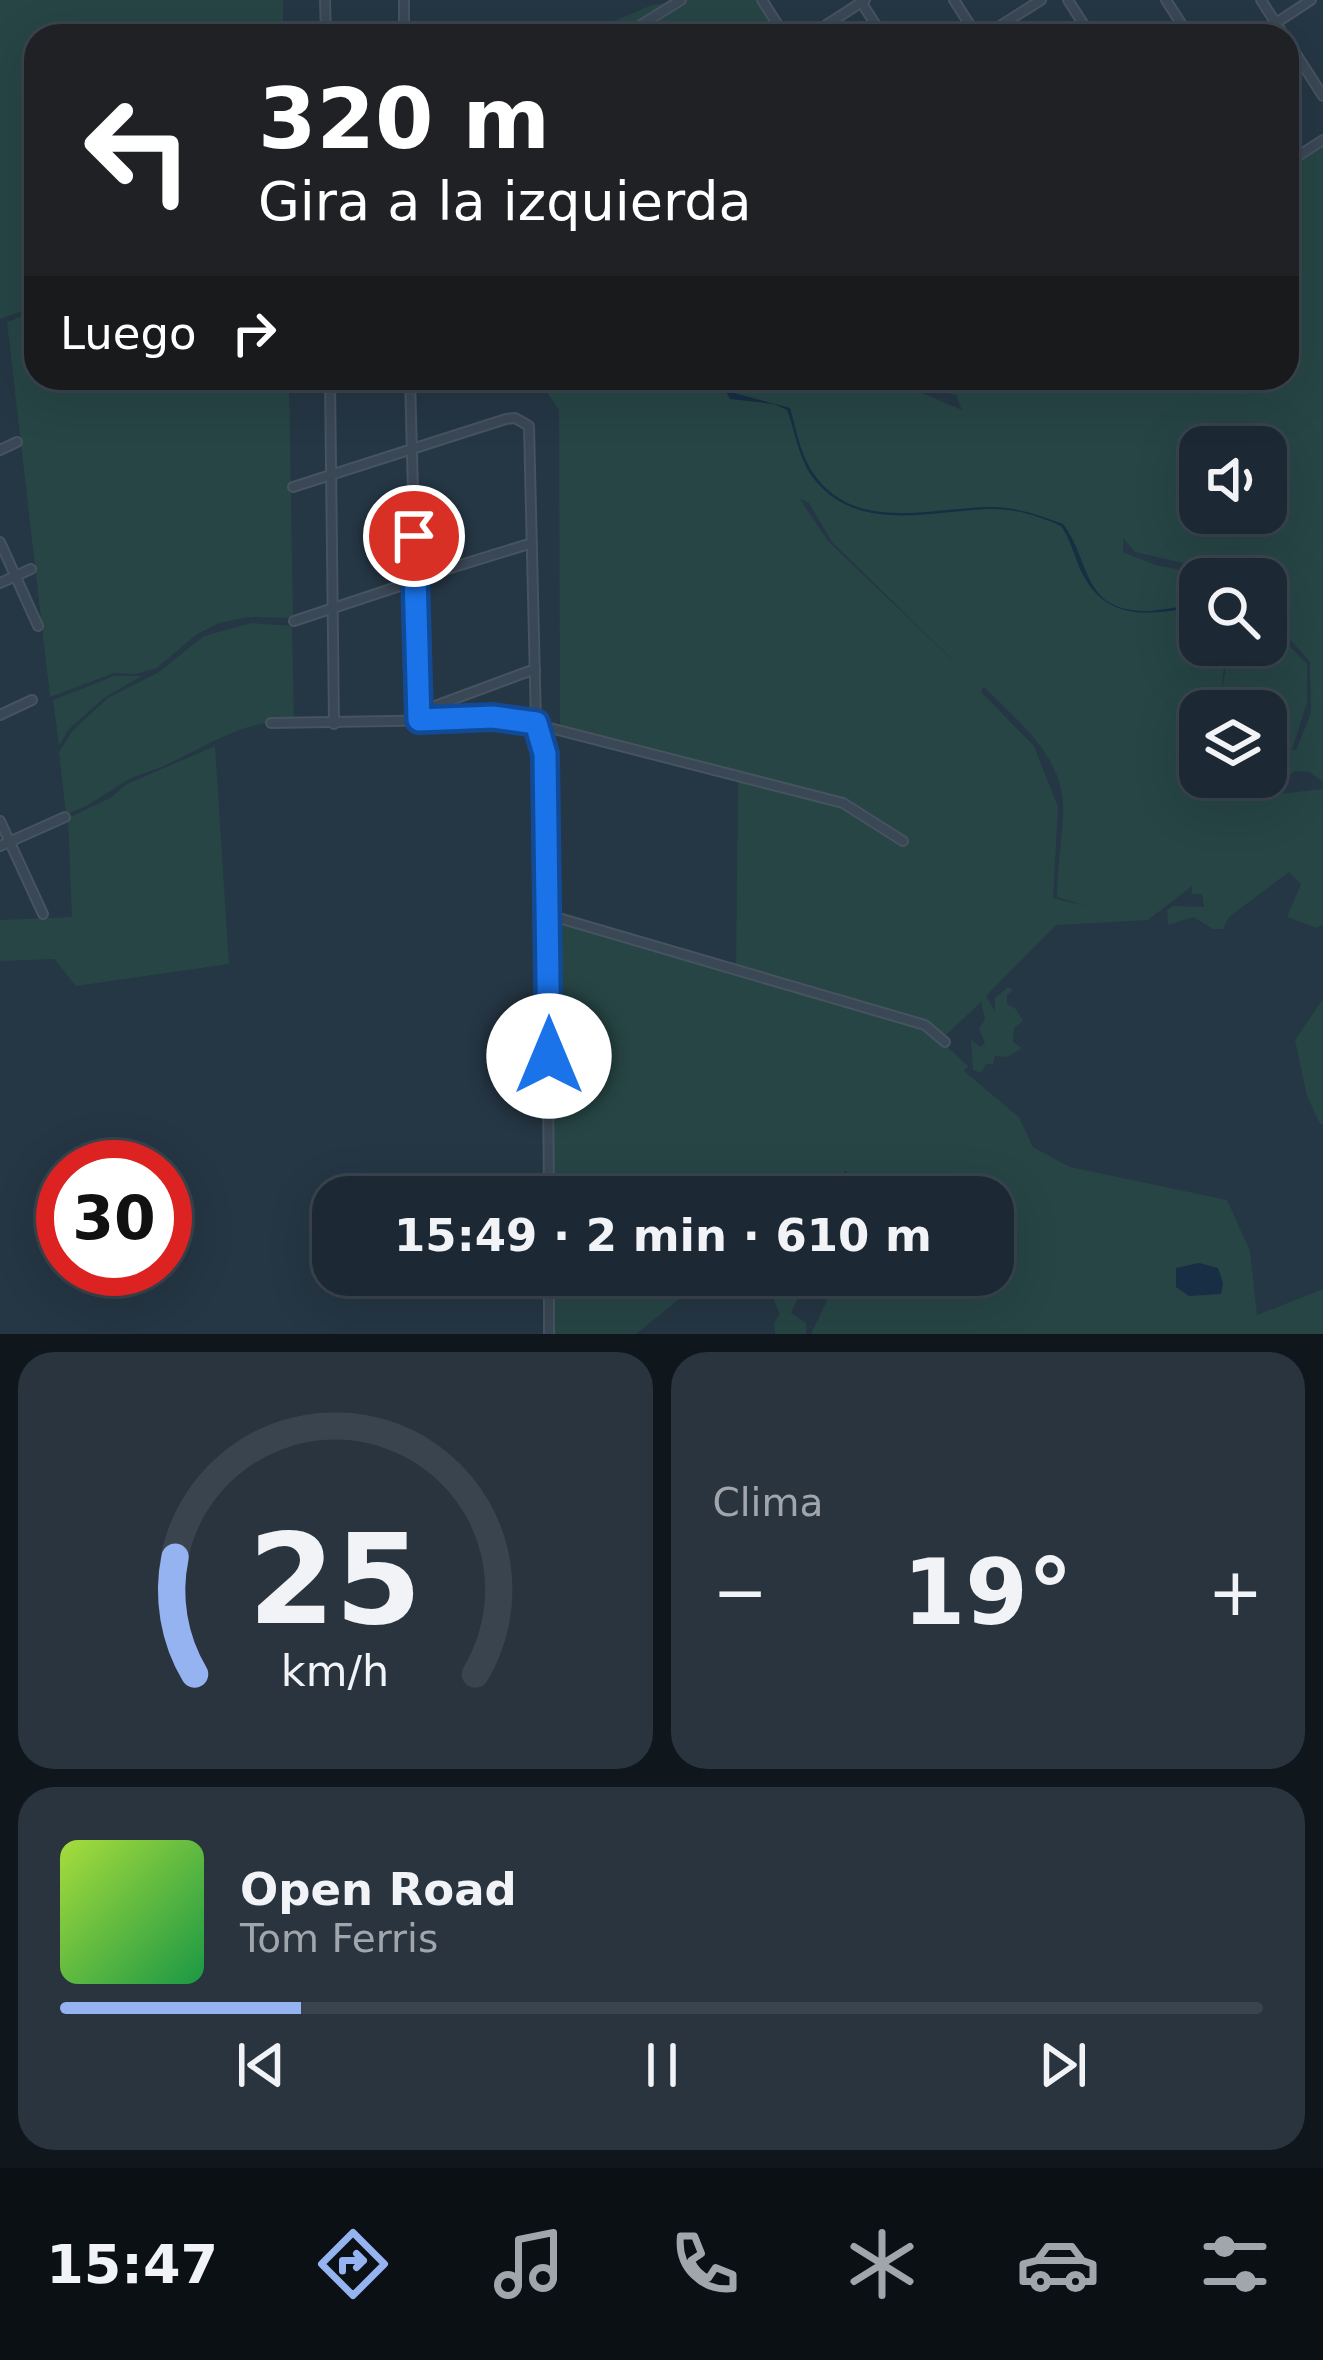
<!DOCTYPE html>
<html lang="es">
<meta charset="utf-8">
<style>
body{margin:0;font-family:"DejaVu Sans",sans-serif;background:#29343f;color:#f1f3f6;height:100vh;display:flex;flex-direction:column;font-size:45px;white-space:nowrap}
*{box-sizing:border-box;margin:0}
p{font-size:39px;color:#a0a6ac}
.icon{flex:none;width:66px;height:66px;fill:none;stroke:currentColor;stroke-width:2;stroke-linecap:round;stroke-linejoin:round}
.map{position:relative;height:1334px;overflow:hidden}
.details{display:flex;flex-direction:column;gap:18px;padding:18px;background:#0f161c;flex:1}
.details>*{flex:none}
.hud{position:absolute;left:24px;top:24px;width:1275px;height:366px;border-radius:36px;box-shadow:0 12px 48px #0002,0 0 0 3px #3a444e;background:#202124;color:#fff;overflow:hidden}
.tools{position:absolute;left:1179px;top:426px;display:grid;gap:24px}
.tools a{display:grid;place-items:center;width:108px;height:108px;border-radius:24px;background:#1c2833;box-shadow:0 12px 48px #0002,0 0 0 3px #3a444e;font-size:60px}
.speed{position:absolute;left:36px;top:1140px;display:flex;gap:24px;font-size:60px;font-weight:700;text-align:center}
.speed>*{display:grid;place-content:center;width:156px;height:156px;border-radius:50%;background:#1c2833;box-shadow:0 12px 48px #0002,0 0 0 3px #3a444e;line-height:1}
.speed .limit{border:18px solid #d22;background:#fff;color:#111}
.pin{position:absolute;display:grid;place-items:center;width:102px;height:102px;color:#fff;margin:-51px;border:6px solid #fff;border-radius:50%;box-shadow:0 3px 12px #0007}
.me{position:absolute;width:132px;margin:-66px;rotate:0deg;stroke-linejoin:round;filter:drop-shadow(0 0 9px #0008)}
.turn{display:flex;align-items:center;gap:42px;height:252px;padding:0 36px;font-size:54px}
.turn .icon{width:156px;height:156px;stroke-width:2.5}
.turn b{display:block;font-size:84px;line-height:102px}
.then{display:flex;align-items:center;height:114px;padding:0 36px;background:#0003;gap:24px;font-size:45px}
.big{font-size:90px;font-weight:800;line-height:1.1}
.details .card{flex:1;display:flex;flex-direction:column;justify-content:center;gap:18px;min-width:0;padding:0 42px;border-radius:36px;background:#29343f}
.details .dial{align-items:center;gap:0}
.dial svg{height:312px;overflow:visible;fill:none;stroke:#3a444e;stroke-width:7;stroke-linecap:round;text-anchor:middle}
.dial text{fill:#f1f3f6;stroke:none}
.song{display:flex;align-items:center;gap:36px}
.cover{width:144px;height:144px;border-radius:18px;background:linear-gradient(135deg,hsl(80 70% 55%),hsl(140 70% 35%))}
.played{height:12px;border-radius:6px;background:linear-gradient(90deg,#95b2f1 20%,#3a444e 20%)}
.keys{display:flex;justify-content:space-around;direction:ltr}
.heat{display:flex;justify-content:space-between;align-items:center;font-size:66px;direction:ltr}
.details .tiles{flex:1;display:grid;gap:18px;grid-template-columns:1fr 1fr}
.card:last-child{grid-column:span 2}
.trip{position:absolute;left:312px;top:1176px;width:702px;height:120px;border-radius:36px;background:#1c2833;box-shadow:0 12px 48px #0002,0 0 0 3px #3a444e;font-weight:800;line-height:120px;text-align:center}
.tab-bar{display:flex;height:192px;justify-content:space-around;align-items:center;background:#0b1014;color:#a0a6ac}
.tab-bar .icon{width:84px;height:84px}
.tab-bar .active{color:#95b2f1}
.tab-bar b{font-size:54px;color:#f1f3f6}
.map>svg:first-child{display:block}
.green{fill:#274545;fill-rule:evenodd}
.water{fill:#172e44}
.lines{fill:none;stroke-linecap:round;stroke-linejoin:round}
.street-casing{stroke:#465360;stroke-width:12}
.street{stroke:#3a4754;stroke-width:8}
.route-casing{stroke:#114b97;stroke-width:30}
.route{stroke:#1a73e8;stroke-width:21}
</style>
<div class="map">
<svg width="1323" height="1334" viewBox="0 0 1323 1334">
<rect width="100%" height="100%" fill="#253644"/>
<g class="green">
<polygon points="0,0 283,0 283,36 36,36 36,306 0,319"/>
<polygon points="684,0 756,0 776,30 786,36 578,36 652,5"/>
<path d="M1323,144V782L1309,772L1295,771L1289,775L1279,771L1267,790L1279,794L1323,789V924L1317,928L1287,917L1301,884L1289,872L1229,917L1223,929H1213L1193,917L1168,925L1167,910L1173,906L1204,907L1202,894H1192V886L1148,920L1056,925L986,996L995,1011V998L1008,987L1013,990L1007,995V1004L1016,1009L1023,1021L1014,1028L1013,1042L1022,1048L1007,1057L995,1056L993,1064H986L981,1073L973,1070L971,1040L981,1047L985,1043L979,1029L985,1019L981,1002L944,1037L924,1023L736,966L738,778L842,806L904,845L907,840L843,800L560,726L559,410L537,378H886L962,410L956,395L931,389L913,378H1287V167ZM1200,447H1266V513H1200ZM799,498L809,503L832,542L972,679L828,541ZM1123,538L1135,552L1231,574L1235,579H1266V612L1310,662L1311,713L1296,750H1292L1307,702V664L1266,622V645H1229L1221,699L1226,645H1200V579H1230L1155,565L1123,552ZM984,687C1018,721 1066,759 1063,812C1062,841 1057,868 1057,897L1086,906L1053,898L1058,807L1034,746L981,692ZM1200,711H1266V777H1200Z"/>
<polygon points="36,311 36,378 289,378 293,618 249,617 219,623 197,634 157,668 136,674 114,673 50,697 7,322"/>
<path d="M252,623L292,626L294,722C246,718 210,745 168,764C154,771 137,774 124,782C105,794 87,808 66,814L59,752L73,730L108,698L159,672L204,636Z"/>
<polygon points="114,676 142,676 104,698 69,729 59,745 53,700"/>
<polygon points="215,746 229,964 76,986 54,959 0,961 0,920 72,917 68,818 110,798 127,784"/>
<polygon points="548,919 927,1028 968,1066 964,1071 1019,1117 1033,1147 1070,1167 1227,1200 1250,1251 1257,1315 1323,1289 1323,1334 811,1334 839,1275 993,1275 993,1197 864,1197 861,1185 845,1170 836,1189 843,1197 552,1197 552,967"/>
<polygon points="1323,999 1323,1124 1320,1124 1307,1096 1295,1040"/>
<polygon points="552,1275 709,1275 636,1334 552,1334"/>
<polygon points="775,1292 798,1298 791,1313 806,1323 806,1334 775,1334 774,1323 780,1314 773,1298"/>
</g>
<g class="water">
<path d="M719,378H724L734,393L790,408C797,431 800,456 816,477C858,533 933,507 991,507C1017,507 1039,515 1063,524C1091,561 1081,609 1143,611C1162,611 1185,604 1200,606C1151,615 1106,623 1081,571C1074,556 1071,540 1061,526C1038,516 1015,508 989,509C930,511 858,534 814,479C798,458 796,433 787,410L774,404L730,399Z"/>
<polygon points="1199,1263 1218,1268 1223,1283 1221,1294 1189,1296 1176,1287 1176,1268"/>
</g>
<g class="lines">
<defs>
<g id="street">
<polyline points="325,0 326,36"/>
<polyline points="404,0 404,36"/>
<polyline points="762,0 785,36"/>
<polyline points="954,0 977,36"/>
<polyline points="1068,0 1091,36"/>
<polyline points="1166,0 1189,36"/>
<polyline points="1261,0 1284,36"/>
<polyline points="861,2 883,36"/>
<polyline points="623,36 681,0"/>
<polyline points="809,36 865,0"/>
<polyline points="984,36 1041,0"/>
<polyline points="1256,36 1311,0"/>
<polyline points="1287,40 1323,96"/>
<polyline points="1287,163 1323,140"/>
<polyline points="330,378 334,724"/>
<polyline points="410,378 419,720"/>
<polyline points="0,450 17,442"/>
<polyline points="293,487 506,419 515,418 529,426 536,723 545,754 549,1197"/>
<polyline points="0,542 38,626"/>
<polyline points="415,579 532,543"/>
<polyline points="0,583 31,569"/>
<polyline points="294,621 415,581"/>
<polyline points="419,712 535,669"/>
<polyline points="0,715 32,700"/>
<polyline points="271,723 515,719 843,803 903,841"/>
<polyline points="0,821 43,914"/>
<polyline points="0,846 65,817"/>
<polyline points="545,914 925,1025 945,1042"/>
<polyline points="549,1275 549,1334"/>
</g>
</defs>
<use href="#street" class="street-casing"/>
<use href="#street" class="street"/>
</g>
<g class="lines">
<defs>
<polyline id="route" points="414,536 419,720 493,717 536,723 545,754 549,1056"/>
</defs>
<use href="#route" class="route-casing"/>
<use href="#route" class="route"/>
</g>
</svg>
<div class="tools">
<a><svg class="icon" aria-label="sound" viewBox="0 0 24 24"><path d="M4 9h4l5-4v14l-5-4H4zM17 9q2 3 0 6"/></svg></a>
<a><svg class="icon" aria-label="search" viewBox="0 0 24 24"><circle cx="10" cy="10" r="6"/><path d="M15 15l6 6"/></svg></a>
<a><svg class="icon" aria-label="layers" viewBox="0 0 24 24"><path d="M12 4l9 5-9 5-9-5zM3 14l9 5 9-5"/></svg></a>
</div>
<div class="speed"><div class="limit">30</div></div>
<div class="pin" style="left:414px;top:536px;background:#d93025"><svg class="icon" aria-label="arrive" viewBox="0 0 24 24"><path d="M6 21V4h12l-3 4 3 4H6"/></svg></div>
<svg class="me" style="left:549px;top:1056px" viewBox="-20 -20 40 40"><circle r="19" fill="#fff"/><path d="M0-13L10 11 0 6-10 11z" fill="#1a73e8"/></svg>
<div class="trip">15:49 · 2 min · 610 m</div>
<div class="hud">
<div class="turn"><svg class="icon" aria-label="left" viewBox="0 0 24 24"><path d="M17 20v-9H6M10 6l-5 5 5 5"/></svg><div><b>320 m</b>Gira a la izquierda</div></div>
<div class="then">Luego<svg class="icon" aria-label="right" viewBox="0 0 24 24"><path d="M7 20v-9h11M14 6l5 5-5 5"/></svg></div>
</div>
</div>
<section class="details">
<div class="tiles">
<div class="card dial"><svg viewBox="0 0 100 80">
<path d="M14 69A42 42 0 1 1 86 69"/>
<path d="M14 69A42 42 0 0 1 9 39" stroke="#95b2f1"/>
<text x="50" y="56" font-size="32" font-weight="700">25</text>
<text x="50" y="72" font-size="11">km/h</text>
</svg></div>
<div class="card"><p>Clima</p>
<div class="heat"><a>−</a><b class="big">19°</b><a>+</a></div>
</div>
<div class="card">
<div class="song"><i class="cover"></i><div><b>Open Road</b><p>Tom Ferris</p></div></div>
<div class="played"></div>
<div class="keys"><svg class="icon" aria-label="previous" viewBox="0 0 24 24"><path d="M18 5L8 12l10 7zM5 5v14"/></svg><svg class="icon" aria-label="pause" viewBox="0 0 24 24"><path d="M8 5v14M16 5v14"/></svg><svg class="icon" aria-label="next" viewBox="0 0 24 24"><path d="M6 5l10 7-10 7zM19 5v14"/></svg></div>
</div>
</div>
</section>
<nav class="tab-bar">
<b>15:47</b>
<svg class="icon active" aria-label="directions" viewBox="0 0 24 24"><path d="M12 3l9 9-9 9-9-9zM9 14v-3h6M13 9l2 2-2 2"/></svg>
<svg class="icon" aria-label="music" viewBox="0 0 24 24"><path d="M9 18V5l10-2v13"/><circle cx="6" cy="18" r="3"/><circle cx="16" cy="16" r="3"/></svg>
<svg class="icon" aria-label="phone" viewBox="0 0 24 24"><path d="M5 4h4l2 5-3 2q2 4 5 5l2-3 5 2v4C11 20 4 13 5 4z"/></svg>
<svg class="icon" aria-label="climate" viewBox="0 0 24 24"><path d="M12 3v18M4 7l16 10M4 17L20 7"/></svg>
<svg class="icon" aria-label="car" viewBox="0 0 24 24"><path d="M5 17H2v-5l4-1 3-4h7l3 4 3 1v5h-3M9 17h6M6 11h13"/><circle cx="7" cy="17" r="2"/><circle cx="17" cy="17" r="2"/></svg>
<svg class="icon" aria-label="filters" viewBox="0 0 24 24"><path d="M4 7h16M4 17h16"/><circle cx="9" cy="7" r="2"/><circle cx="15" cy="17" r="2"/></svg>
</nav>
